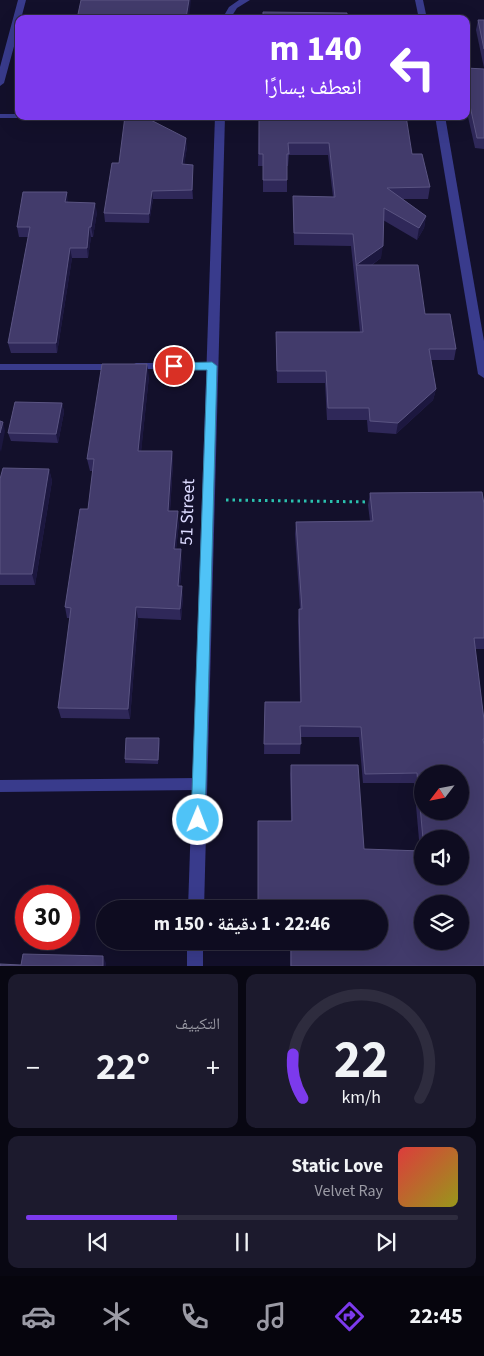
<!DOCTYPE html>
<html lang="ar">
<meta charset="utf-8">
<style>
body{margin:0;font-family:"Source Sans 3","Noto Naskh Arabic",sans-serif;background:#1c1a2d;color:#f1f3f6;direction:rtl;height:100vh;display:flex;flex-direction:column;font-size:19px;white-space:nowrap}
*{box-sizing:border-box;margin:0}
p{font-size:16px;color:#9b9ba5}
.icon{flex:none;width:28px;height:28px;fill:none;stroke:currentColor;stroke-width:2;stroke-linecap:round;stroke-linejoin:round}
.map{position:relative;height:966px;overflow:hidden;direction:ltr}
.details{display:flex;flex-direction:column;gap:8px;padding:8px;background:#080712;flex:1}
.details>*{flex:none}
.hud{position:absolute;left:15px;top:15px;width:455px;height:105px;border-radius:10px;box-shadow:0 5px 20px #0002,0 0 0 1px #2e2c3e;direction:rtl;background:#7c3aed;color:#fff;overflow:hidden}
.needle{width:32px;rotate:238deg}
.buttons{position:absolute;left:414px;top:765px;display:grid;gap:10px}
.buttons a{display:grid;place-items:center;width:55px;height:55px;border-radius:50%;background:#0e0c20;box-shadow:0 5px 20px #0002,0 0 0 1px #2e2c3e;font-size:25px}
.speed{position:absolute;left:15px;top:885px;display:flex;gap:10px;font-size:25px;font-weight:700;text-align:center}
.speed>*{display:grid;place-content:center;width:65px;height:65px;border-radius:50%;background:#0e0c20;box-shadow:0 5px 20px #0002,0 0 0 1px #2e2c3e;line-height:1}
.speed .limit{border:8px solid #d22;background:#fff;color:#111}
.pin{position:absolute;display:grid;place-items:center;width:42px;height:42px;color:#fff;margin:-21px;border:2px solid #fff;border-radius:50%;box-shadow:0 1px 5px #0007}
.me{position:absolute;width:55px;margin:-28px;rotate:1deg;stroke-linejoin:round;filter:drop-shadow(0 0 4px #0008)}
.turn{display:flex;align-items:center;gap:18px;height:105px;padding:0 25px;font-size:22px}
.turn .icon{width:65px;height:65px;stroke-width:2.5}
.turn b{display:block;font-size:35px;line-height:42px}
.big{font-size:38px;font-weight:700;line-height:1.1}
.details .tile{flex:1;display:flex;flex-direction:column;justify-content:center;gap:8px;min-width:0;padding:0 18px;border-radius:10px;background:#1c1a2d}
.details .dial{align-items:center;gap:0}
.dial svg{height:130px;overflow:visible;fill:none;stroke:#2e2c3e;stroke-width:7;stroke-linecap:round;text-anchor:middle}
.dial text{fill:#f1f3f6;stroke:none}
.song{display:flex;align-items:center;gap:15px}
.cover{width:60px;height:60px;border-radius:8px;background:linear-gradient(135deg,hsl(0 70% 55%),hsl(60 70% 35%))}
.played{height:5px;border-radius:2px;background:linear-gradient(90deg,#7c3aed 35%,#2e2c3e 35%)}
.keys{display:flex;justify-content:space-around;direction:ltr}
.heat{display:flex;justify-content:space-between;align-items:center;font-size:28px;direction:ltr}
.details .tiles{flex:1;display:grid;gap:8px;grid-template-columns:1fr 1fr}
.tile:last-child{grid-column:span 2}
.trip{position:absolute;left:96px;top:900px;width:292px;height:50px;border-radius:25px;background:#0e0c20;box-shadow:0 5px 20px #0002,0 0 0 1px #2e2c3e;font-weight:700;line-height:50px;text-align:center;direction:rtl}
.tabs{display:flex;height:80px;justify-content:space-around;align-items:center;background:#06050d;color:#9b9ba5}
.tabs .icon{width:35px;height:35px}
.tabs .selected{color:#7c3aed}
.tabs b{font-size:22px;color:#f1f3f6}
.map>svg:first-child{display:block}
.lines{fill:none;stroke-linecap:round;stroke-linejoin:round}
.path{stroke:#2bc2af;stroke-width:3;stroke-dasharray:2.5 4;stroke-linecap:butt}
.service{fill:#393b8c;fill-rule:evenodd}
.minor{fill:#393b8c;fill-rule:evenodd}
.wall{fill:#2f2859;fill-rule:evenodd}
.shaded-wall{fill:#1c173f}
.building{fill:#423b6b;stroke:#5a5482;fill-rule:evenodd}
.route{fill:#4fc3f7;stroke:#337fa1}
.labels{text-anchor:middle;stroke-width:5;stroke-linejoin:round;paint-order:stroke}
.street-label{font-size:18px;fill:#dcdaff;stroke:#13102b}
</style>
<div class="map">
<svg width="484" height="966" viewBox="0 0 484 966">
<rect width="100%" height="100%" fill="#13102b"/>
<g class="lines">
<polyline class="path" points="226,500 372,502"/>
<g class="service">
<polygon points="0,114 19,114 19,116 22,116 19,118 0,118"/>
<polygon points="45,116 222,116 224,118 220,120 48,118"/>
<polygon points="136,363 212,363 217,366 212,369 136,369 131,366"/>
<polygon points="0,364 114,364 119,367 114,370 0,370"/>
<polygon points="199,778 203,780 205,784 203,788 199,790 0,792 0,780"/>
</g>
<g class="minor">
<polygon points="18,0 26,0 21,19 19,19 19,28 4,83 0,86 0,67"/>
<polygon points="239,0 250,0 237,8 230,19 222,19 229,7"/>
<polygon points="415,0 423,0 427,19 419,19"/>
<polygon points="215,116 225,116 204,909 188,909"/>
<polygon points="435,116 445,116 484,341 484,378 478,374"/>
<rect x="187" y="941" width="16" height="25"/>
</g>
</g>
<g class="wall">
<polygon points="478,20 484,20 484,68 476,30"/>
<polygon points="466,68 484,69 484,149 475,148 466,108"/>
<polygon points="259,116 412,154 430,187 428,199 403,199 426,216 424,228 417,240 383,220 381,258 372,265 425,314 456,349 454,360 431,360 436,389 433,400 396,434 368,432 367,420 327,420 325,383 277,383 276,332 360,332 351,246 294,245 293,208 293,196 333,197 328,155 289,155 288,166 287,166 287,192 263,192 263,166 258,166"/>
<polygon points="187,147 184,164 193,173 193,199 153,199 149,223 105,222 104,213 119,163"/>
<polygon points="68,202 97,212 93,237 91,237 88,258 72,258 57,353 11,353 8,343 28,237 19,237 17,227"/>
<polygon points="149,376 141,451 172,451 173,463 170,511 179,523 176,549 182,561 180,586 183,597 181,620 138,618 130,719 61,718 58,708 70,618 67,618 65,607 88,509 93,471 90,471 87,459"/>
<polygon points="62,403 64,412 58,443 11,441 8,433"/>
<polygon points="49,469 52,481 35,585 0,585 0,479"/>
<path d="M370,493L484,504V649H475L484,720V966H290V944L258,943V941H380L291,821L290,774L291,765L364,849L420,851L414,783H363L359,737H301L300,754H264L265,702H300L298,621L299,609H300L295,534L296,522L370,521L368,505ZM422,839L460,876H422Z"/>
<polygon points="160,742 158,764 125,763 125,759"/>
</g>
<g class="shaded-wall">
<polygon points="189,0 191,0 189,19 186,19"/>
<polygon points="186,138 187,147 183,173 182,164"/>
<polygon points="193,165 193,199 192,190"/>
<polygon points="152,191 153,199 149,223 149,214"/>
<polygon points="67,192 68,202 65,202"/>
<polygon points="95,203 97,212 93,237 91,227"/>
<polygon points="426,216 424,228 417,240 419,228"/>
<polygon points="89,227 91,237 88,258 87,248"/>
<polygon points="383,246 381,258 357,275 356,265"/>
<polygon points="70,248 72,258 57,353 56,343"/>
<polygon points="147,364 149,376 140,463 138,451"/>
<polygon points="436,389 433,400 396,434 398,423"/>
<polygon points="62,403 64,412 58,443 56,434"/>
<polygon points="3,422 5,431 1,452 0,449 0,433"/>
<polygon points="172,451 173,463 169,523 168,511"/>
<polygon points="49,469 52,481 35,585 32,574"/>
<polygon points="178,511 179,523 175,560 174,549"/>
<polygon points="181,549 182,561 179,597 178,586"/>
<polygon points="182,586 183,597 181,620 180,609"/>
<polygon points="136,607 138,618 130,719 128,709"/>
<polygon points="159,738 160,742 158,764 158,760"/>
<polygon points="103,956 106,963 106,966 103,966"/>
</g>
<g class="building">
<polygon points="81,0 189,0 186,18 202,18 201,19 77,19"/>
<polygon points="263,12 347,13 347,19 263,19"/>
<polygon points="478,20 484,20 484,49"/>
<polygon points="466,68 484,69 484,138 477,138 467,92 467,85 470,85"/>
<polygon points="125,116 143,116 186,138 182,164 193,165 192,190 152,191 149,214 104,213 112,163 119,163"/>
<polygon points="259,116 406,116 412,154 422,154 430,187 387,188 426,216 419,228 384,208 383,246 356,265 418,265 425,314 450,314 456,349 429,349 436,389 398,423 370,421 369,408 328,408 326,371 277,371 276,332 363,332 353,234 294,233 293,196 335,197 329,143 288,143 289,154 287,154 287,180 263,180 263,154 259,154"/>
<polygon points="23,192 67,192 65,202 95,203 91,227 89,227 87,248 70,248 56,343 8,343 30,227 17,227"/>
<polygon points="102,364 147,364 138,451 172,451 168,511 178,511 174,549 181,549 178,586 182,586 180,609 136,607 128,709 58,708 71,608 65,607 80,509 88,509 94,459 87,459"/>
<polygon points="15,402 62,403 56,434 8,433"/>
<polygon points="0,421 3,422 0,433"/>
<polygon points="3,468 49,469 32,574 0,574 0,479"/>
<path d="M482,492L484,504V638H474L484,720V739H483L484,745V966H291V941H380V909H258V821H292L291,765H358L364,849L422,851V876H460V839H423L417,773L365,774L361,727L300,726L301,744H264L265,702H301L299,609H302L296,522L373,521L370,493ZM422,774H460V811H422ZM422,904H460V941H422Z"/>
<polygon points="126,738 159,738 158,760 125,759"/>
<polygon points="23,954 103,956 103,966 0,966 0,964 21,965"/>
</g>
<polygon class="route" points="212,362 217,366 205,820 203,824 198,826 193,824 191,820 207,370 174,370 168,366 174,363"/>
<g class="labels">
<g class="street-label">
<text transform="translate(187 512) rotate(-88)" y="6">51 Street</text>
</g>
</g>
</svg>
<div class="buttons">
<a><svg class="needle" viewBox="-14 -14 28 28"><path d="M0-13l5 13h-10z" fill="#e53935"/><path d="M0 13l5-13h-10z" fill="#9b9ba5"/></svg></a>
<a><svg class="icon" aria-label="sound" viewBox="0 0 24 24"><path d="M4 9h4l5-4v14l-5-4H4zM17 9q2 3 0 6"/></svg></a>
<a><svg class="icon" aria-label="layers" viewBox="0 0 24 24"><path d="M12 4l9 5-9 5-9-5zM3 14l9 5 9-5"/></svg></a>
</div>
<div class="speed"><div class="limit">30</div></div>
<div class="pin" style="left:174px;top:366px;background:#d93025"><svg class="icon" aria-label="arrive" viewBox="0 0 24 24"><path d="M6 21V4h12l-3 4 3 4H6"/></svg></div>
<svg class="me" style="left:198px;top:820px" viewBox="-20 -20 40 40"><circle r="17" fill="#4fc3f7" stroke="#fff" stroke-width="3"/><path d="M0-11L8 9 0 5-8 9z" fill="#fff"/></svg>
<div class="trip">22:46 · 1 دقيقة · 150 m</div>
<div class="hud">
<div class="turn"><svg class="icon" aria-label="left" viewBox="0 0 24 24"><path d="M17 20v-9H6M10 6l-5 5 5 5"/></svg><div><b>140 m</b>انعطف يسارًا</div></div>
</div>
</div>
<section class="details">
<div class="tiles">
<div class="tile dial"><svg viewBox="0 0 100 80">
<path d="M14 69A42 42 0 1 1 86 69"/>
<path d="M14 69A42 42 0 0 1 8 42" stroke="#7c3aed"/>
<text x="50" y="56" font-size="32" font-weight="700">22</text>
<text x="50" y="72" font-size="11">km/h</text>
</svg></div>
<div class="tile"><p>التكييف</p>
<div class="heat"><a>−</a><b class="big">22°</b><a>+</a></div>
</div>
<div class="tile">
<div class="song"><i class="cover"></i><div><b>Static Love</b><p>Velvet Ray</p></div></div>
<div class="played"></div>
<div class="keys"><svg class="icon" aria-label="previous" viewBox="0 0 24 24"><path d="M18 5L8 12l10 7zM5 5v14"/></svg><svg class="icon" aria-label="pause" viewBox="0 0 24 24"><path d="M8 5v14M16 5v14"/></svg><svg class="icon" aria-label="next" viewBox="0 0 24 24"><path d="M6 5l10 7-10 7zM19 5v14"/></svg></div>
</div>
</div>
</section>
<nav class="tabs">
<b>22:45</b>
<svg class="icon selected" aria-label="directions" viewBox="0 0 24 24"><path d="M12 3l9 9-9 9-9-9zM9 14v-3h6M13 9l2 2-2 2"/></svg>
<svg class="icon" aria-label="music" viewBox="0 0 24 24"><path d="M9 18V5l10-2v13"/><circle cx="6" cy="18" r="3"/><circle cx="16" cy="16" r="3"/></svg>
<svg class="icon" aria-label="phone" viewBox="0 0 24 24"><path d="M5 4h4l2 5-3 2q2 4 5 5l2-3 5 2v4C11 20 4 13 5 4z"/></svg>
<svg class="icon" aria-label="climate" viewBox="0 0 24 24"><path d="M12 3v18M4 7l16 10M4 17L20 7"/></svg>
<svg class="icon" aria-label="car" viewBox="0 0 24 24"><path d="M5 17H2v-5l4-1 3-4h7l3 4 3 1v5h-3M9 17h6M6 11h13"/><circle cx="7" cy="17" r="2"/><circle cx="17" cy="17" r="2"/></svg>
</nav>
